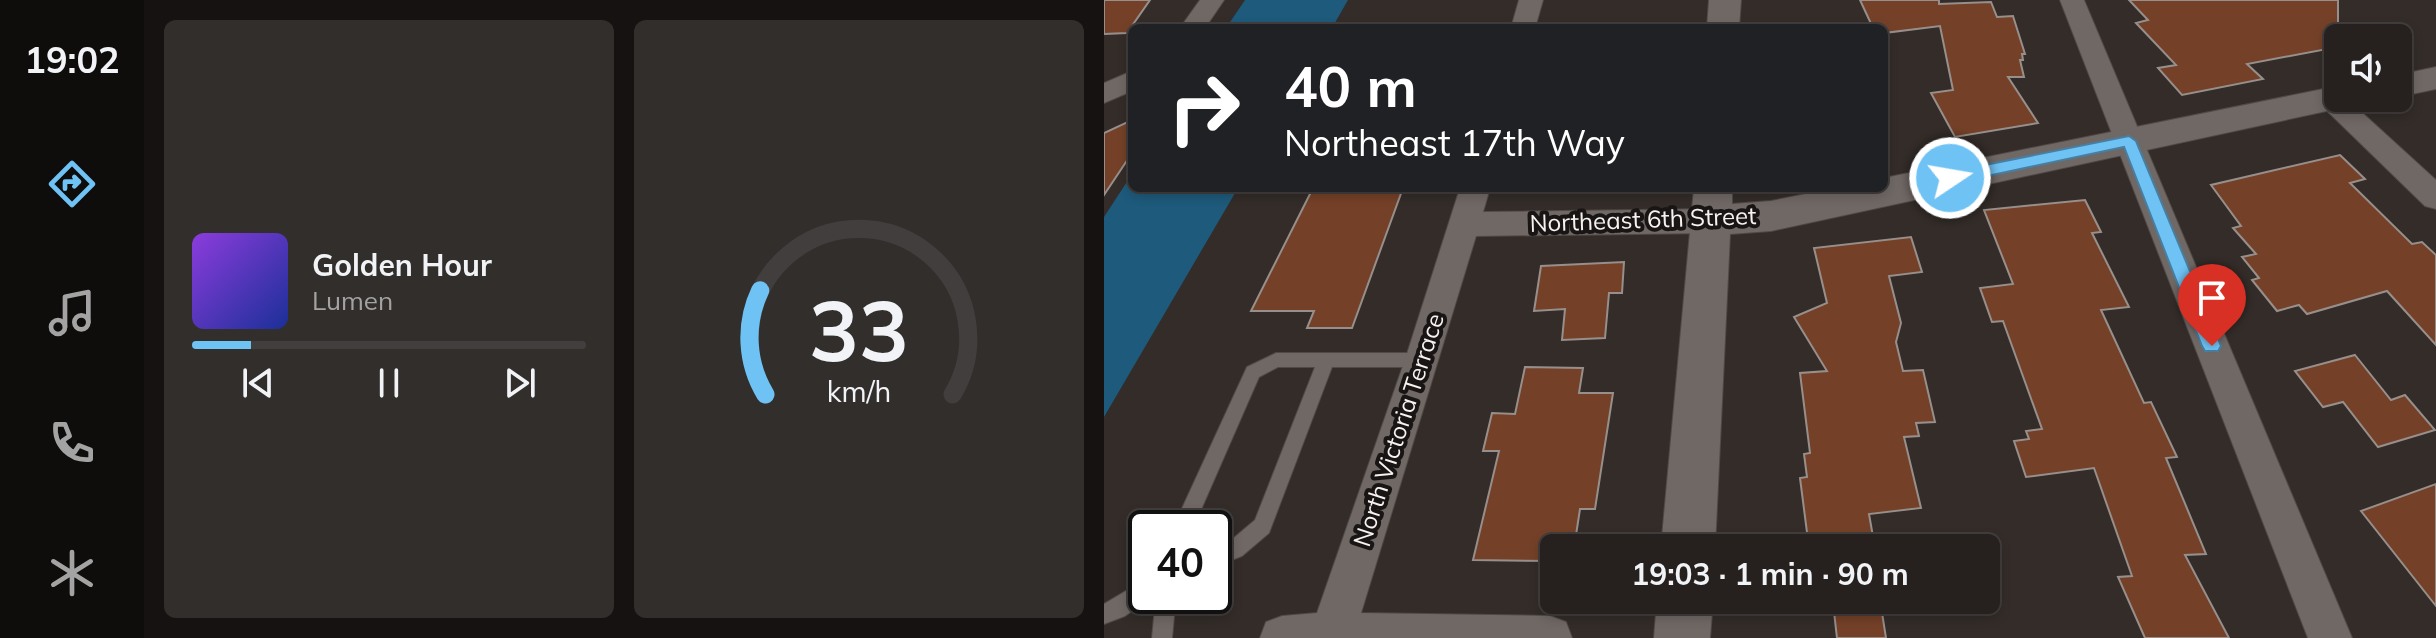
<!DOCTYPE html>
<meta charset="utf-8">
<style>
body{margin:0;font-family:Mulish,sans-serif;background:#322e2c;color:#f1f3f6;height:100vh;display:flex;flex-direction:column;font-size:30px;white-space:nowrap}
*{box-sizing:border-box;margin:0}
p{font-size:26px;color:#a4a3a4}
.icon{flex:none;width:44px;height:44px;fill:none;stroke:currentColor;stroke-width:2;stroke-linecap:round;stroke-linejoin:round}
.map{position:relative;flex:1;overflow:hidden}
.details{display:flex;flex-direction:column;gap:20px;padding:20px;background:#151211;width:960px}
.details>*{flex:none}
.hud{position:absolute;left:24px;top:24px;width:760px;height:168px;border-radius:12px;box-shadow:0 4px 12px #0003,0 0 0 2px #423e3d;background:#202124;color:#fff;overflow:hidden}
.tools{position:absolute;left:1220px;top:24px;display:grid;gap:16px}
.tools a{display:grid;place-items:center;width:88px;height:88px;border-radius:12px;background:#26211f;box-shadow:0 4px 12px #0003,0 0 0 2px #423e3d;font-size:40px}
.speed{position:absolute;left:24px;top:510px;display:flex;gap:16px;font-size:40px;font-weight:700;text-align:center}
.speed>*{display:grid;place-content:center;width:104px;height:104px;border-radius:50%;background:#26211f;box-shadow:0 4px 12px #0003,0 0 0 2px #423e3d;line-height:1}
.speed .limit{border:4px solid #111;border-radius:12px;background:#fff;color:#111}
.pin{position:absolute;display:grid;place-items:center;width:68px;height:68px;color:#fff;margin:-82px -34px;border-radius:50% 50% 50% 0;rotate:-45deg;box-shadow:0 0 8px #0007}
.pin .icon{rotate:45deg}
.me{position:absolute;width:88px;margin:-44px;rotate:78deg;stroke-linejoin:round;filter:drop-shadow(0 0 6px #0008)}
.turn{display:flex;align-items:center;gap:28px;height:168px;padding:0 24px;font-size:36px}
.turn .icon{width:104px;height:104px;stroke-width:2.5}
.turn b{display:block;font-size:56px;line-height:68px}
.details .card{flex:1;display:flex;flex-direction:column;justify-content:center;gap:12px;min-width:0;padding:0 28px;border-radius:12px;background:#322e2c}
.details .dial{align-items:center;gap:0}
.dial svg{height:208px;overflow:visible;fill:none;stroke:#423e3d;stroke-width:7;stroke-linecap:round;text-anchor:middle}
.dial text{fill:#f1f3f6;stroke:none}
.song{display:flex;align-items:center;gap:24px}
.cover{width:96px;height:96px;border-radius:12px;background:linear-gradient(135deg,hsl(270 70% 55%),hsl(230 70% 35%))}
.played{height:8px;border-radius:4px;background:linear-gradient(90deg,#6fc2f4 15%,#423e3d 15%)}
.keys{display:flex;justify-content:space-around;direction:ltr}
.details .tiles{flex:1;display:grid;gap:20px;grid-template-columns:repeat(2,1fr)}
.trip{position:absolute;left:436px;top:534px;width:460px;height:80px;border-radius:12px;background:#26211f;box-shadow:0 4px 12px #0003,0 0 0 2px #423e3d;font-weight:700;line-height:80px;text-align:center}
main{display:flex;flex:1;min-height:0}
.tabs{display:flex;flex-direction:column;width:144px;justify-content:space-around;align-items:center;background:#0f0d0c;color:#a4a3a4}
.tabs .icon{width:56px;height:56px}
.tabs .active{color:#6fc2f4}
.tabs b{font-size:36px;color:#f1f3f6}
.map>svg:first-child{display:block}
.water{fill:#1e5a7b}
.building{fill:#744028;stroke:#978f8b;stroke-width:2}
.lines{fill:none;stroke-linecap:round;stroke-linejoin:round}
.lane-casing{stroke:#4f4947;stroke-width:2}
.street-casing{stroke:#4f4947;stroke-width:2}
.secondary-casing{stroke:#4f4947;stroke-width:2}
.lane{fill:#706865;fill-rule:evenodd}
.street{fill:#706865;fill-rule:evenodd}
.secondary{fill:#706865;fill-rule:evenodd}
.route{fill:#6fc2f4;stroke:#487e9f;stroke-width:2}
.labels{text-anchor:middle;stroke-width:8;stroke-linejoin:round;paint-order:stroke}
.street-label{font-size:24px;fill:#f7f2f0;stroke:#181514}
</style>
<main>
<nav class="tabs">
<b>19:02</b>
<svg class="icon active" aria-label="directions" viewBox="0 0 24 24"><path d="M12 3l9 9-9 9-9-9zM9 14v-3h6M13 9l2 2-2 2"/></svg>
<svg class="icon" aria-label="music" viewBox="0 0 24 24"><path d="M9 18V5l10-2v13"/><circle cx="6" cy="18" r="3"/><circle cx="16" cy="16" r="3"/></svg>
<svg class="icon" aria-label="phone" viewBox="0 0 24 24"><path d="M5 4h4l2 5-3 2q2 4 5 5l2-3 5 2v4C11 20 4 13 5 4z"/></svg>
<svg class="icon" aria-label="climate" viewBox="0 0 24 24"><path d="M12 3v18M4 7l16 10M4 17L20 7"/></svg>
</nav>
<section class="details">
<div class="tiles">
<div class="card">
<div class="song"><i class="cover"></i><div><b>Golden Hour</b><p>Lumen</p></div></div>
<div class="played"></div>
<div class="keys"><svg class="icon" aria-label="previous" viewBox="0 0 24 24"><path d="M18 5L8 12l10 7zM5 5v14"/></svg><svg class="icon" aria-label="pause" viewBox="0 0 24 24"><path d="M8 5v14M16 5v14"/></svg><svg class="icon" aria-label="next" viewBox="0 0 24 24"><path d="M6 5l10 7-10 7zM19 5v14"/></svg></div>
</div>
<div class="card dial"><svg viewBox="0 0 100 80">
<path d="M14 69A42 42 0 1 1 86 69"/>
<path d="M14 69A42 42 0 0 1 12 29" stroke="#6fc2f4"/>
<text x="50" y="56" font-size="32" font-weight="700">33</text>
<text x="50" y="72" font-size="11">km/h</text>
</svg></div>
</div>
</section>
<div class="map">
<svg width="1332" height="638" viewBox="0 0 1332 638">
<rect width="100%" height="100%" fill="#332c29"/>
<g class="water">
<polygon points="141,0 244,0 228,28 122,28"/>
<polygon points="28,174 28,188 134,188 0,417 0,217"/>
</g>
<g class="building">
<polygon points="0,0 46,0 23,33 0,34"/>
<polygon points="756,0 835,0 835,4 887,2 893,17 909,16 921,54 918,54 919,60 916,60 920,77 904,77 934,123 851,137 827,93 849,90 836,26 780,33 780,28 769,28"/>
<polygon points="1025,0 1234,0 1234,47 1143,64 1159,79 1078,95 1054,68 1072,65 1032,23 1044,20"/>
<polygon points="28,120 28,153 0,195 0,133"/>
<polygon points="1236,155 1261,179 1246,183 1308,244 1318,242 1332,255 1332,345 1283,291 1203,314 1195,305 1173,311 1148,280 1155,278 1138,257 1152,254 1129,228 1137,226 1107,185"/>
<polygon points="209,188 299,188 248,328 203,328 210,311 147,311"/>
<polygon points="981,200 997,232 988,233 1025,307 997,310 1040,403 1047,402 1073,457 1062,458 1102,554 1081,555 1125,638 1041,638 1014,577 1028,576 990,468 922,477 910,441 925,439 922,431 938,429 899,321 888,322 876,288 909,284 880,210"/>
<polygon points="807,237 818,272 785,276 797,323 792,342 799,371 819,370 831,422 812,423 815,436 800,437 817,508 765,514 771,548 705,548 696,478 703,477 700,454 706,453 696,373 723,371 690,317 723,303 710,248"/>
<polygon points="520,262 518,293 505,293 501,338 458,340 461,309 430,311 437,266"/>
<polygon points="1251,355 1287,400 1301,395 1331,430 1274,447 1239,402 1219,407 1191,371"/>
<polygon points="421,367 479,368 475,393 509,393 491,509 476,509 470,548 450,548 450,561 369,560 395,451 379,451 388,413 411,414"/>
<polygon points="1332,484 1332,606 1257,511"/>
<polygon points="711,600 776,600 782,638 733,638 729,603 711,604"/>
</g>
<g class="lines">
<defs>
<g id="lane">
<polygon points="172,353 319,353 325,355 327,360 325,365 319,367 228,367 165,533 138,556 110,567 110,547 125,542 151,520 211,367 174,367 155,377 89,528 69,528 143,367"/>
<polygon points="42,579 42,596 49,596 21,616 0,624 0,604"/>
<polygon points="52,596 72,596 68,638 48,638"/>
</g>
<g id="street">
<polygon points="96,0 120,0 101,28 76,28"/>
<polygon points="415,0 439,0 431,28 407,28"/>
<polygon points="956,0 980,0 1248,638 1204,638"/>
<polygon points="28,71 28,91 0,103 0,83"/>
<polygon points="1227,90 1234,92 1234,98 1242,98 1332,180 1332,209 1321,206 1217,105 1213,99 1217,93"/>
<polygon points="356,188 386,188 379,212 607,209 618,213 622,221 618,229 607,233 372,236 257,613 446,616 462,622 468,638 156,638 162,622 178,616 213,613 301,360"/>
</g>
<g id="secondary">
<polygon points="605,0 637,0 635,28 603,28"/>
<polygon points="1332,67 1332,89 1294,97 1294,75"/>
<polygon points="1234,86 1234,98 1252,98 1246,106 667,231 626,234 611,548 557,548 590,188 628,188 628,204 667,201 732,188 780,188 780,178"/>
<polygon points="553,600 609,600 606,638 550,638"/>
</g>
</defs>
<use href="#lane" class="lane-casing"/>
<use href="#street" class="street-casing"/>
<use href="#secondary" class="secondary-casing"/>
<use href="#lane" class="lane"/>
<use href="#street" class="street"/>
<use href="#secondary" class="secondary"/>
</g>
<polygon class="route" points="1025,136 1032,141 1117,346 1114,351 1101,351 1098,346 1020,147 846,184 838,178 846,172"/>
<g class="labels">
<g class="street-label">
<text transform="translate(539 220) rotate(-2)" y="8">Northeast 6th Street</text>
<text transform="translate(295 430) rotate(-72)" y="8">North Victoria Terrace</text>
</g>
</g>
</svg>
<div class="tools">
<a><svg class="icon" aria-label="sound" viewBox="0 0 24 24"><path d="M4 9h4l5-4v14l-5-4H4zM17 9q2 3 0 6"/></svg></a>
</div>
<div class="speed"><div class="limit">40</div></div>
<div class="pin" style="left:1108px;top:346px;background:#d93025"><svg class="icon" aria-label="arrive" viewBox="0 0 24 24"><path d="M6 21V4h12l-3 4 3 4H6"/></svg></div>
<svg class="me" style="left:846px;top:178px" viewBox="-20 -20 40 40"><circle r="17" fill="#6fc2f4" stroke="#fff" stroke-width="3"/><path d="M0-11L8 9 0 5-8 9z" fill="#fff"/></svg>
<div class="trip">19:03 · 1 min · 90 m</div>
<div class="hud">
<div class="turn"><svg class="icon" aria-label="right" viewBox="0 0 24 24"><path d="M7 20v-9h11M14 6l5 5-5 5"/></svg><div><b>40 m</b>Northeast 17th Way</div></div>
</div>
</div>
</main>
